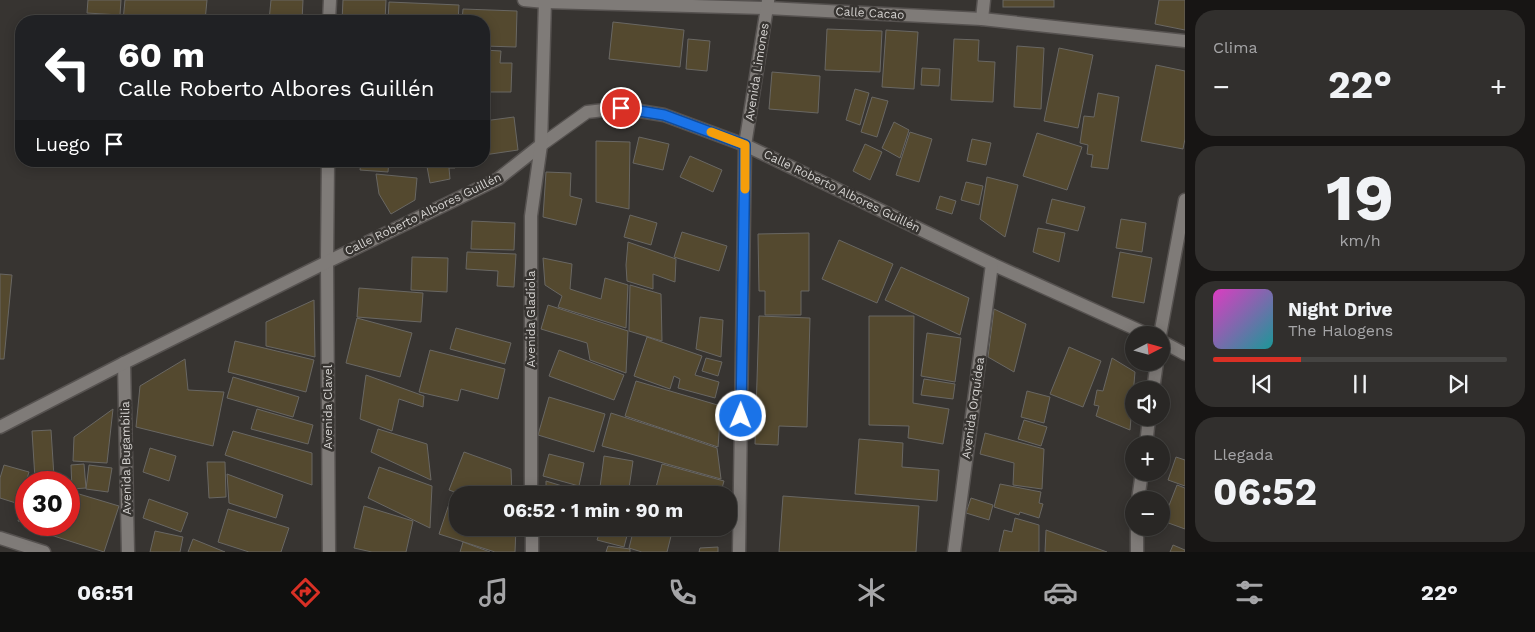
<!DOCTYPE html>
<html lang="es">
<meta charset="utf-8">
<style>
body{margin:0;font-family:"Work Sans",sans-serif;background:#312f2d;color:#f1f3f6;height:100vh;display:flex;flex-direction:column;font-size:19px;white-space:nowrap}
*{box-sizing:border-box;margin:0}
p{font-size:16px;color:#a5a5a7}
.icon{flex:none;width:28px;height:28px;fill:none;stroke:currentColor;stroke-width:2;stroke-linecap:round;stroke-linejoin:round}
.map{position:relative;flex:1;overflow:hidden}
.details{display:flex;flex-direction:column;gap:10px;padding:10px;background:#171514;width:350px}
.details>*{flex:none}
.guide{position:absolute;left:15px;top:15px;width:475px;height:152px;border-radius:20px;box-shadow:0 2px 12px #0003,0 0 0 1px #454442;background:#202124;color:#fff;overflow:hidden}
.needle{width:32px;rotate:84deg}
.tools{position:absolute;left:1125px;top:326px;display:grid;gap:10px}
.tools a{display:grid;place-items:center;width:45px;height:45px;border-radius:50%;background:#292725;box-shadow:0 2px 12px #0003,0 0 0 1px #454442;font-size:25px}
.speed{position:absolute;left:15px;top:471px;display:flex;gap:10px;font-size:25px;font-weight:700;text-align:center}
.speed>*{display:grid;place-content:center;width:65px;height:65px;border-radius:50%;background:#292725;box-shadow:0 2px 12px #0003,0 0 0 1px #454442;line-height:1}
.speed .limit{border:8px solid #d22;background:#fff;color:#111}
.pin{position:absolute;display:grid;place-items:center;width:42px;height:42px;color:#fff;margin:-21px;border:2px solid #fff;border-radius:50%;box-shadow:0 1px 5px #0007}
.me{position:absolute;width:55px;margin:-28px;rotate:1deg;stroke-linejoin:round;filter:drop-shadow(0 0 4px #0008)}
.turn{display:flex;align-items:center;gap:18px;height:105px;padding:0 20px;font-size:22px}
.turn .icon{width:65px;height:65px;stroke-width:2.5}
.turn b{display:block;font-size:35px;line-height:42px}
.then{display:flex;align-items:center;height:48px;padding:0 20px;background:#0003;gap:10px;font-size:19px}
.big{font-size:38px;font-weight:700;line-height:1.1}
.details .tile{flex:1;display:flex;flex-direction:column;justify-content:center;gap:8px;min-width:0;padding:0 18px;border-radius:20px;background:#312f2d}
.details .dial{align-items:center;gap:0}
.dial b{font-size:65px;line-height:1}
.song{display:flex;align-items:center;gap:15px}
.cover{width:60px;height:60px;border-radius:8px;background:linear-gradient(135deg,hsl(310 70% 55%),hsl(180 70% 35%))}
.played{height:5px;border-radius:2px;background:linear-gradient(90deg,#d93025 30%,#454442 30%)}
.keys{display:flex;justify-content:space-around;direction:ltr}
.heat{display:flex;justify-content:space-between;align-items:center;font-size:28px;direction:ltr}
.trip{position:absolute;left:449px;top:486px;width:288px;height:50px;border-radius:20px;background:#292725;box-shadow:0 2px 12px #0003,0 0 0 1px #454442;font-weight:700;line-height:50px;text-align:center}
.tabs{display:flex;height:80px;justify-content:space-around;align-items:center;background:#10100f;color:#a5a5a7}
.tabs .icon{width:35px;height:35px}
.tabs .current{color:#d93025}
.tabs b{font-size:22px;color:#f1f3f6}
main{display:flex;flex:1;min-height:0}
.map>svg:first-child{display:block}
.building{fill:#54492f;stroke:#696763}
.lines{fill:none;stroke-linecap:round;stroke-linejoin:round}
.street-casing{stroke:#565250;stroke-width:15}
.street{stroke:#7f7b78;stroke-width:12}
.route-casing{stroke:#114b97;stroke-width:12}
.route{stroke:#1a73e8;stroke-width:9}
.slow{stroke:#f59e0b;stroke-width:9}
.labels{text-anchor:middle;stroke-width:5;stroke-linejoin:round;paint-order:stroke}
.street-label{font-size:12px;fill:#d5d3d1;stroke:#373431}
</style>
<main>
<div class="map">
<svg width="1185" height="552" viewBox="0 0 1185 552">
<rect width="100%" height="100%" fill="#373431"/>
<g class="building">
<polygon points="88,0 121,0 120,15 87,13"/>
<polygon points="125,0 207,0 205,21 123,21"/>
<polygon points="271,0 303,0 302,21 269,21"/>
<polygon points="343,0 386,0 385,21 342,21"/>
<rect x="1003" y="0" width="51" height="7"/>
<polygon points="1159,0 1185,0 1185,30 1155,24"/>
<polygon points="389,2 459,5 458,21 388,21"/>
<polygon points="463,9 517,11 516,47 484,46 484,21 462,21"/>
<polygon points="613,22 684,30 680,67 609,59"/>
<polygon points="827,29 882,31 880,72 825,70"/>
<polygon points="886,30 918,32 914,89 882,87"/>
<polygon points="688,39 710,41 707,71 686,69"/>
<polygon points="954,39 979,40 978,61 995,62 993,102 951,100"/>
<polygon points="1017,46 1044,48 1041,109 1014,107"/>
<polygon points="1059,48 1093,55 1078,128 1044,121"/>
<polygon points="484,50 501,51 500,63 512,63 511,92 484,92"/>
<polygon points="1156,65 1185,71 1185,139 1183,149 1141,141"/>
<polygon points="922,68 940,69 939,86 921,85"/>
<polygon points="772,72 820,76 818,113 769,109"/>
<polygon points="855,89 869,93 860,125 846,120"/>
<polygon points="1098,93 1119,97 1108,169 1091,167 1093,155 1087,154 1088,145 1080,143 1084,116 1094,117"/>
<polygon points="872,97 888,101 877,137 861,132"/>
<polygon points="514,117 518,150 484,155 484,121"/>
<polygon points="894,122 909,130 900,158 882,148"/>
<polygon points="910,132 932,139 919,182 896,175"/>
<polygon points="1037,133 1082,147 1067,190 1023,176"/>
<polygon points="639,137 669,144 663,170 633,163"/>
<polygon points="972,139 991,143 986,165 967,161"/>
<polygon points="596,141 630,142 629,209 596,202"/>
<polygon points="865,144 882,152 870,180 853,171"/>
<polygon points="690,156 722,170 713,192 680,177"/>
<polygon points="361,161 389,161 388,172 360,170"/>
<polygon points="426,161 454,161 455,168 449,168 450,179 430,183"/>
<polygon points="546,172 571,173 570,196 582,199 576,225 543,217"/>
<polygon points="376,174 417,178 415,200 391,214 379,194"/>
<polygon points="987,177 1018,185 1005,237 980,219"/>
<polygon points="966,182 983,186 979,205 961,200"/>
<polygon points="940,196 956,201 952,214 936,209"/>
<polygon points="1052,199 1085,207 1078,231 1046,223"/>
<polygon points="630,215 657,223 651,245 624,237"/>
<polygon points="1121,219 1146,223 1142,252 1116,248"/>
<polygon points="472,221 515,223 514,250 471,249"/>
<polygon points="1038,228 1065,233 1059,262 1033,252"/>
<polygon points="682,232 727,246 719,271 674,257"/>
<polygon points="809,233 809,291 801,291 801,315 765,315 765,291 759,291 758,234"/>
<polygon points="839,240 893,264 877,303 822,279"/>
<polygon points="628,242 676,259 675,282 653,274 653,289 627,281 626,265"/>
<polygon points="467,252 516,254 514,287 497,286 498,271 466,269"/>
<polygon points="1120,252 1152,258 1144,303 1112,297"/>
<polygon points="412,257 448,258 447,292 411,290"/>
<polygon points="543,258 572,264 570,289 601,299 605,278 628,285 626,328 558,307 562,296 545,285"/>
<polygon points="901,267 969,298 960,335 885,300"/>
<polygon points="0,274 12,275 4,359 0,359"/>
<polygon points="630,285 661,294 662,341 629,331"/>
<polygon points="359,288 423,293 421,322 357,317"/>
<polygon points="314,300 315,357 266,346 266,322"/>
<polygon points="548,305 628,331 626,373 590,360 587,343 541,329"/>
<polygon points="994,309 1026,324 1014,372 988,357"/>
<polygon points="759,316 810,318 807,427 779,426 778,445 755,444"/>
<polygon points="869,316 914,316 913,403 949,409 943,444 908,438 909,426 869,425"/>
<polygon points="700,317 723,320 721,357 696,349"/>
<polygon points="357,318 412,333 400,377 346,363"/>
<polygon points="456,328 511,343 505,364 450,349"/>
<polygon points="927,333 961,338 955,382 921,376"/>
<polygon points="647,337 702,356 695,375 719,382 715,398 678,388 680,379 674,376 670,389 634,376"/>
<polygon points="235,341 314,360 306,392 228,372"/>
<polygon points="1069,347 1101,361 1083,407 1050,394"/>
<polygon points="430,350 505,369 498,399 461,389 458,401 419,392"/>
<polygon points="559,350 624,375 614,400 549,376"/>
<polygon points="706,358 722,362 718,376 702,371"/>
<polygon points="1112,358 1135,372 1130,430 1096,416 1099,406 1094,405 1097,390 1103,391"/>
<polygon points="185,359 188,390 224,392 213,446 136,427 140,386"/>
<polygon points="366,375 424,396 423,407 399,399 392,431 360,419"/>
<polygon points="233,377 299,397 293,417 227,398"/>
<polygon points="924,379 955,384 953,399 921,395"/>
<polygon points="636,381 721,406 718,447 625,416"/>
<polygon points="1027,391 1050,397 1044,423 1021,417"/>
<polygon points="549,397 605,414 594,452 538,435"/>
<polygon points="113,409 107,463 73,461 74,437"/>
<polygon points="257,409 313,425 308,444 251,429"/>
<polygon points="611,413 667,431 717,448 721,479 602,446"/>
<polygon points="1024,420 1047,427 1041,446 1018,439"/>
<polygon points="378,429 427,444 431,480 371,452"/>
<polygon points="51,430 54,477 35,479 32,431"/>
<polygon points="233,431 312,453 312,485 225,455"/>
<polygon points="985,433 1044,449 1042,489 1013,485 1014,463 980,454"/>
<polygon points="859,439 903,443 902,467 939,470 937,501 855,494"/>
<polygon points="150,448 176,456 169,481 143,472"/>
<polygon points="464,452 511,469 512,495 463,495 449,490"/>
<polygon points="549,454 584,463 579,486 543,476"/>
<polygon points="604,456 633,461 628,495 599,495"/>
<polygon points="1176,457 1185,460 1185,486 1168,480"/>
<polygon points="207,462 225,462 226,497 209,498"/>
<polygon points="84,464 86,488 72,489 71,465"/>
<polygon points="662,464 724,481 720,495 654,495"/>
<polygon points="4,465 29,472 19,504 0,498 0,478"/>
<polygon points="89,465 112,468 108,492 86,489"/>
<polygon points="379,467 432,486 430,528 368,498"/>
<polygon points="227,474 283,495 276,518 229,503"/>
<polygon points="546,481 588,494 588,495 546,495"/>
<polygon points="1000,484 1041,492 1039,503 1043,504 1039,518 1020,512 1019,515 994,507"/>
<polygon points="1177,485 1185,488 1185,529 1163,521"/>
<polygon points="69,491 119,506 104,552 35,530 36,525 69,525"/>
<polygon points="26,493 26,523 18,521"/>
<polygon points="452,495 458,497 458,528 516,528 515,552 495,552 439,534"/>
<polygon points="783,496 919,506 916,552 779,552"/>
<polygon points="971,498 993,505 989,520 966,513"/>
<polygon points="149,499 188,513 181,532 143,518"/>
<polygon points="364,506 413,521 406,552 372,552 354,548"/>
<polygon points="228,509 289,528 281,552 249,552 218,542"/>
<polygon points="1015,518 1039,525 1039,552 999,552 1004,530 1012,532"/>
<polygon points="601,528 629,528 624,547 597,540"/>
<polygon points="634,528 640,528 671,536 667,552 642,552 629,548"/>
<polygon points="1046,530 1107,552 1045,552"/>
<polygon points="155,531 183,537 180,552 150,552"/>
<polygon points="193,539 225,552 188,552"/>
<polygon points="463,542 490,552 460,552"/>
<polygon points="1173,545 1185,550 1185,552 1170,552"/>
<polygon points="608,546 630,549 630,552 606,552"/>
<polygon points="718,547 718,552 699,552 700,548"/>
</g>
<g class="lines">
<defs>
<g id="street">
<polyline points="524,0 545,2 767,8 982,19 1185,41"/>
<polyline points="982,19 984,0"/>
<polyline points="329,21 330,0"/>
<polyline points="328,161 327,262 329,552"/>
<polyline points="1160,335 1185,200"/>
<polyline points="1161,341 1185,354"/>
<polyline points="124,363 128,552"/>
<polyline points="1153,390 1157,362"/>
<polyline points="0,427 124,363 327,262 498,179 541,145 587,112 621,108 664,115 745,145 992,264 1149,335"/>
<polyline points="1146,445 1149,418"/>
<polyline points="531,495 531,216 541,145 545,0"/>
<polyline points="1138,500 1142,472"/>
<polyline points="532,528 532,552"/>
<polyline points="1137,528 1137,552"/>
<polyline points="0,538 44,552"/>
<polyline points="739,552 745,145 768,1"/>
<polyline points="954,552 992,264"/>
</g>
</defs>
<use href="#street" class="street-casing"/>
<use href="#street" class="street"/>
</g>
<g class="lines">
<defs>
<polyline id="route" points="621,108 664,115 745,145 741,416"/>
</defs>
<use href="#route" class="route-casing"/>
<use href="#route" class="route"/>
<polyline class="slow" points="711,132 745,145 745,189"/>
</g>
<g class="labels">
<g class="street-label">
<text transform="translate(870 13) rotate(3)" y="4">Calle Cacao</text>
<text transform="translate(757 72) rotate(-81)" y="4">Avenida Limones</text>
<text transform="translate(842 191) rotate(26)" y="4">Calle Roberto Albores Guillén</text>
<text transform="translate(423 214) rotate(-26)" y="4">Calle Roberto Albores Guillén</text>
<text transform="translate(531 319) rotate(-90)" y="4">Avenida Gladiola</text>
<text transform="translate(328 407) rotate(-90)" y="4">Avenida Clavel</text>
<text transform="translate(973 408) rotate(-82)" y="4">Avenida Orquídea</text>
<text transform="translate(126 458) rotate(-91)" y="4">Avenida Bugambilia</text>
</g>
</g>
</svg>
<div class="tools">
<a><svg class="needle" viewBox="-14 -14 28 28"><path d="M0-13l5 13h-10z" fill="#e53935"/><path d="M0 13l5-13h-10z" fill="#a5a5a7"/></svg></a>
<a><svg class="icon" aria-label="sound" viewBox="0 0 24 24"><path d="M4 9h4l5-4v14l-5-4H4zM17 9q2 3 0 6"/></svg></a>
<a>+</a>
<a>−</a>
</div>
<div class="speed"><div class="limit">30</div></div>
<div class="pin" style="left:621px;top:108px;background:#d93025"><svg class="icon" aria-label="arrive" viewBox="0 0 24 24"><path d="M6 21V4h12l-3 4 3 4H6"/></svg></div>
<svg class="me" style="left:741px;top:416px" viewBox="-20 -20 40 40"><circle r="17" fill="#1a73e8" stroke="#fff" stroke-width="3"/><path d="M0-11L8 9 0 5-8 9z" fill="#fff"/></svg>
<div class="trip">06:52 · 1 min · 90 m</div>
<div class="guide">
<div class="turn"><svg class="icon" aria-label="left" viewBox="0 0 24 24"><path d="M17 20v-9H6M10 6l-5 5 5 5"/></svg><div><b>60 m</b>Calle Roberto Albores Guillén</div></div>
<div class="then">Luego<svg class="icon" aria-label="arrive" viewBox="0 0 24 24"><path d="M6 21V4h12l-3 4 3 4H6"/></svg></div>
</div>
</div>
<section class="details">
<div class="tile"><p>Clima</p>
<div class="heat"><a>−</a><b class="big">22°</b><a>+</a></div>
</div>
<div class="tile dial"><b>19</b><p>km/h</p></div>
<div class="tile">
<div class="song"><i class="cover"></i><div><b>Night Drive</b><p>The Halogens</p></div></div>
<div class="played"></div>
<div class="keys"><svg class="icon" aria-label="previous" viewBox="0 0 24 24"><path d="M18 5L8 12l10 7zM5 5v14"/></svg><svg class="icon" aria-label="pause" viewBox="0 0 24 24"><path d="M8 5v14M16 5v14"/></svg><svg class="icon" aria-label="next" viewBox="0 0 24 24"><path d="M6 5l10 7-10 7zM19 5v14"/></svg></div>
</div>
<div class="tile"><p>Llegada</p><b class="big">06:52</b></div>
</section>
</main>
<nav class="tabs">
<b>06:51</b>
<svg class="icon current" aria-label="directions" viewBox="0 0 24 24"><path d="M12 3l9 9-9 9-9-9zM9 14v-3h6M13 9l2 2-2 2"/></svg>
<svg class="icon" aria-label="music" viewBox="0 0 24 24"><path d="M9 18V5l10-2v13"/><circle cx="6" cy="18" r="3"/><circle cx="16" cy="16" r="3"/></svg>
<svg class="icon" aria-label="phone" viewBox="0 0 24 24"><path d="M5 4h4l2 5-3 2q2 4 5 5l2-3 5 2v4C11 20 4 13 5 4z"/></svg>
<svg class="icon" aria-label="climate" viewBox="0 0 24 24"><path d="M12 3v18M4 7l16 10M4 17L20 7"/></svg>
<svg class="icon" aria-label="car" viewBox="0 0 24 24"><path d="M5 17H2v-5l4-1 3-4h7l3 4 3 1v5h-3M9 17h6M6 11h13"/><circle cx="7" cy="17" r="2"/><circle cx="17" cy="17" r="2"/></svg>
<svg class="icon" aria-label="filters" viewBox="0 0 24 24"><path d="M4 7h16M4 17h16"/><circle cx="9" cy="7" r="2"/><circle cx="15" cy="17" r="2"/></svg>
<b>22°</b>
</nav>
